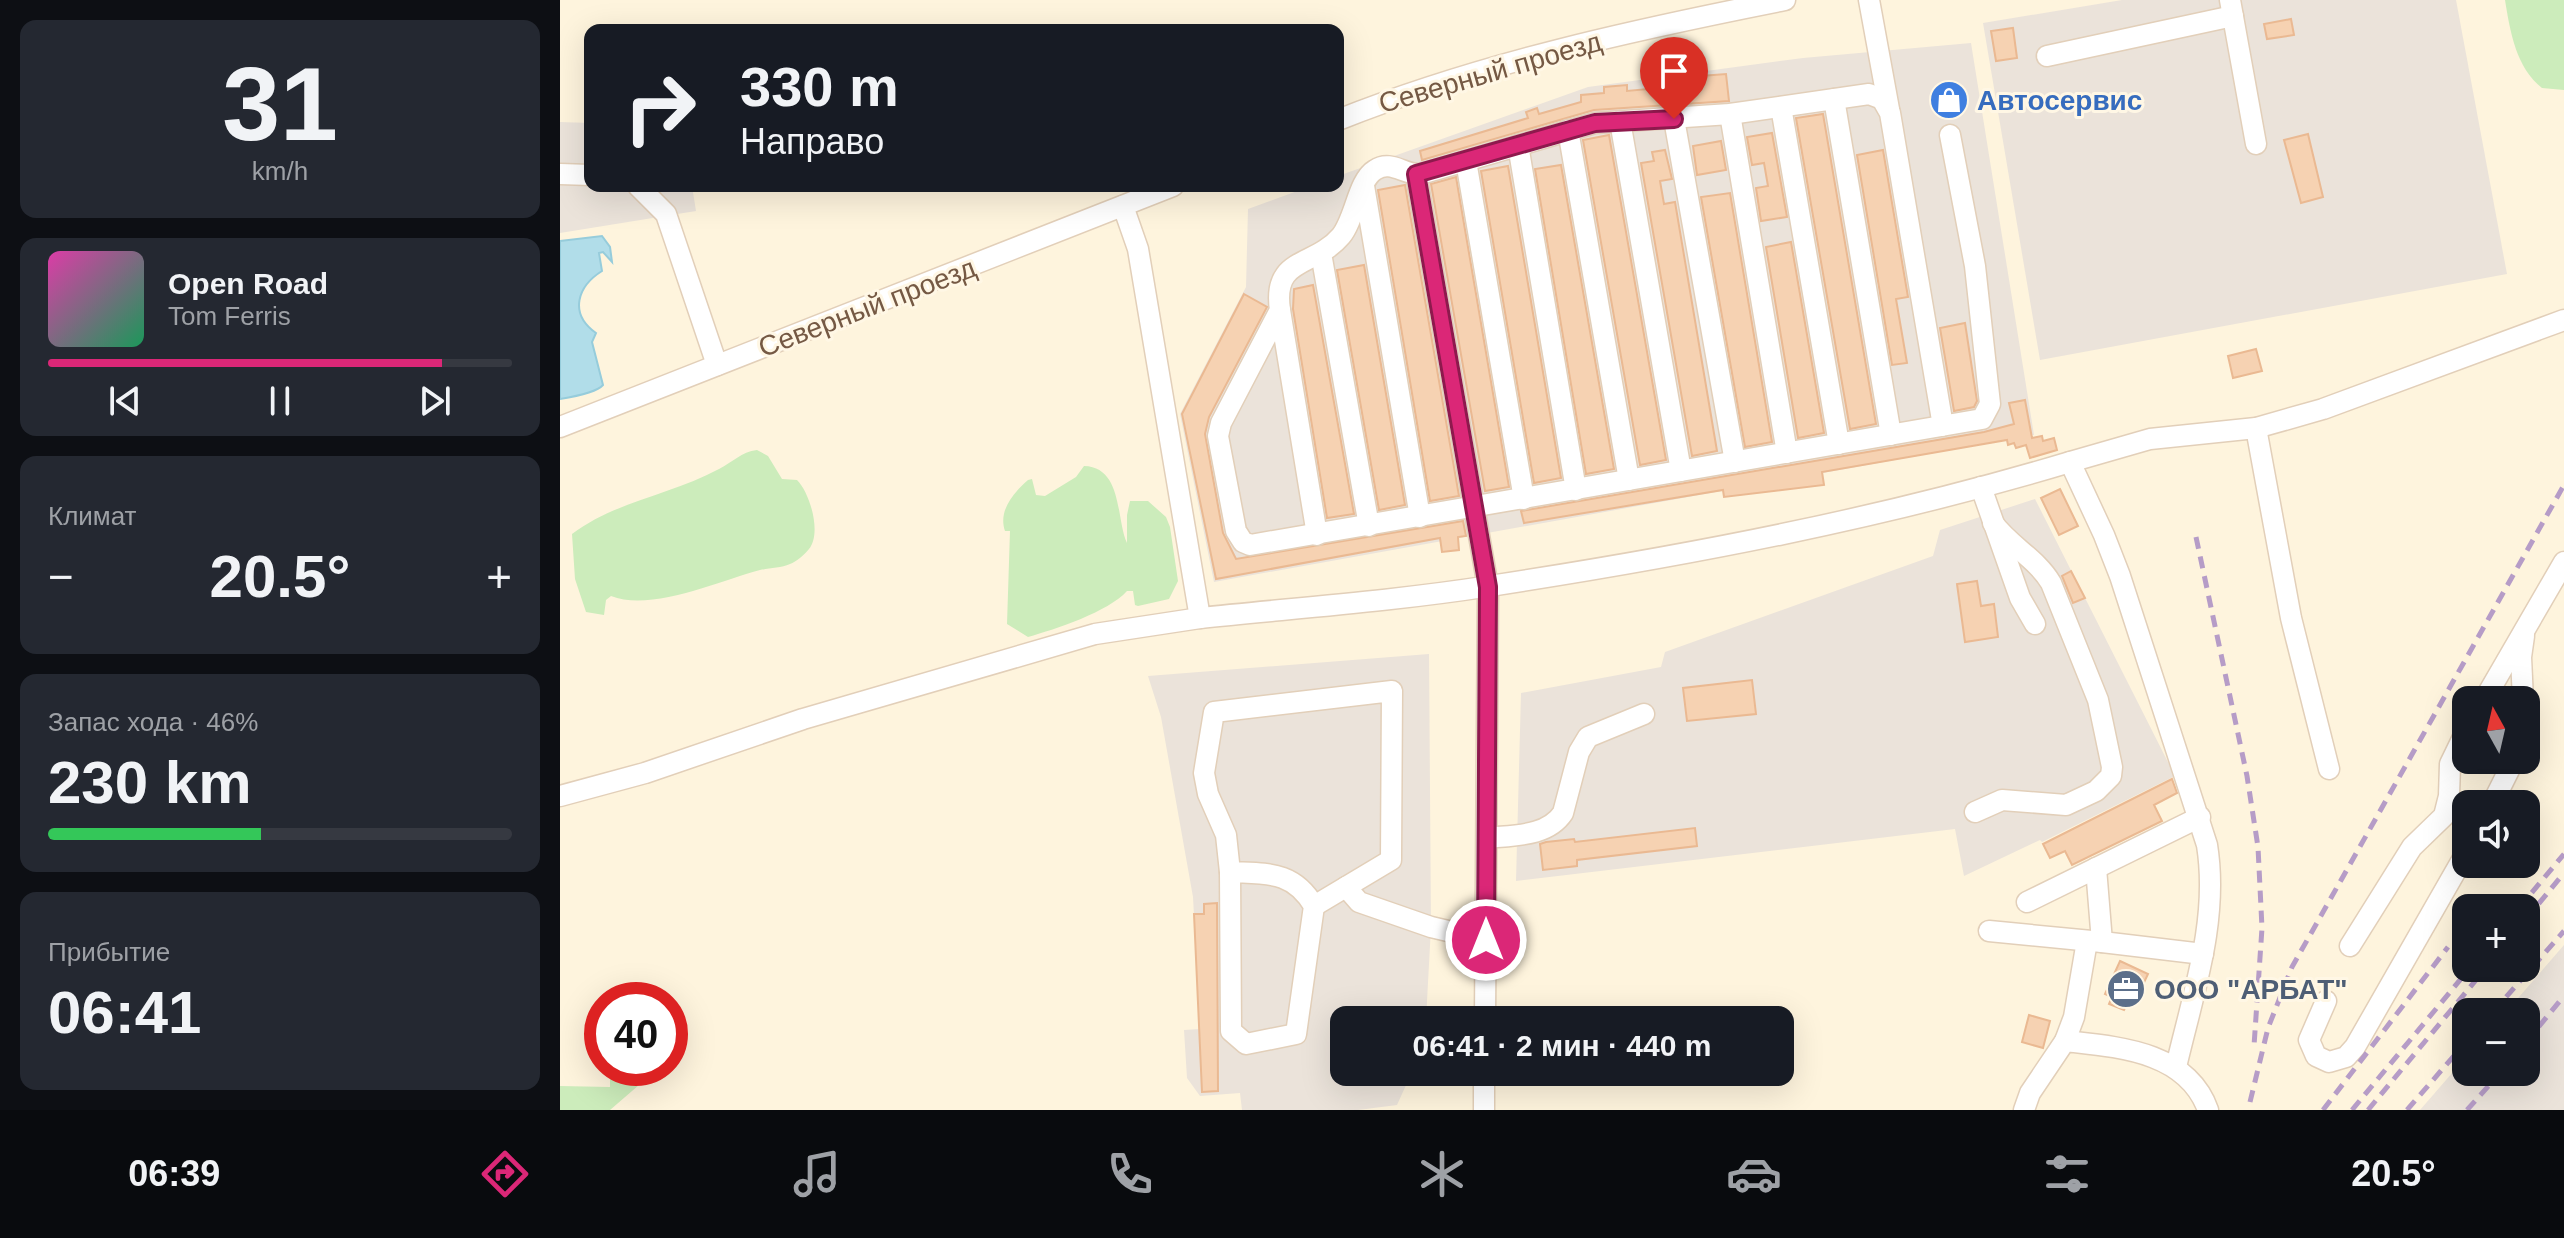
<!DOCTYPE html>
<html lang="ru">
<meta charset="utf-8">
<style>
body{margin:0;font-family:Helvetica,sans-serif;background:#242831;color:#f1f3f6;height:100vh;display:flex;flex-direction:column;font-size:30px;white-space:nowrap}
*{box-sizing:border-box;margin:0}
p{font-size:26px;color:#9ea1a6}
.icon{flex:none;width:44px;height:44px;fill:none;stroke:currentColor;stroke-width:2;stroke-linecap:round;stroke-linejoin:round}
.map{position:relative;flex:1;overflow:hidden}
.details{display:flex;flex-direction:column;gap:20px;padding:20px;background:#0d0f14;width:560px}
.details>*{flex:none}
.top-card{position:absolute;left:24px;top:24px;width:760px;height:168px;border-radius:16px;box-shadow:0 8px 32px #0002;background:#171b24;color:#f1f3f6;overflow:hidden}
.needle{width:52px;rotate:352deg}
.tools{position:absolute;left:1892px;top:686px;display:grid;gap:16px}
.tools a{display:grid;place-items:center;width:88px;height:88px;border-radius:16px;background:#171b24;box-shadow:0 8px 32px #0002;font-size:40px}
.speed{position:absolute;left:24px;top:982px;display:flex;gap:16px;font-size:40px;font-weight:700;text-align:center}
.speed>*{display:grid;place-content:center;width:104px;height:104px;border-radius:50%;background:#171b24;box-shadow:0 8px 32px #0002;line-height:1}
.speed .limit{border:12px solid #d22;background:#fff;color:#111}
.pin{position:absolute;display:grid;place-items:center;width:68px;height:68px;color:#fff;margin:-82px -34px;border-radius:50% 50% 50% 0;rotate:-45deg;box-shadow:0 0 8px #0007}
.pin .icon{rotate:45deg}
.me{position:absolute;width:88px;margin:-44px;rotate:0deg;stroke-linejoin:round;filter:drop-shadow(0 0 6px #0008)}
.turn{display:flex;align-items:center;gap:28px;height:168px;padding:0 24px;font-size:36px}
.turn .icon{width:104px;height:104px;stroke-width:2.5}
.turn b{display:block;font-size:56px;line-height:68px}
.big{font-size:60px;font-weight:700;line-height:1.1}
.details .card{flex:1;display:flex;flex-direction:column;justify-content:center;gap:12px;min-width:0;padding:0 28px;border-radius:16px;background:#242831}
.details .dial{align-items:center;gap:0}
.dial b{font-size:104px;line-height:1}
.song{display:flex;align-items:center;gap:24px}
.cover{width:96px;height:96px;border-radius:12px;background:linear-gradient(135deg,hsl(320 70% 55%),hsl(150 70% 35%))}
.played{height:8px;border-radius:4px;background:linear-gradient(90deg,#db2777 85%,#363941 85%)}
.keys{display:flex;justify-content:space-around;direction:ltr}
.heat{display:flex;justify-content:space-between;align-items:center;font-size:44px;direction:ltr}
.charge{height:12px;border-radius:6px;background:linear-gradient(90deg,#34c759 46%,#363941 0)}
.trip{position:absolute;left:770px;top:1006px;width:464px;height:80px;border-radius:16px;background:#171b24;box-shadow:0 8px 32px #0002;font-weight:700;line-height:80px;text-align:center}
.tabs{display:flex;height:128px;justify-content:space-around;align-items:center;background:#090b0e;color:#9ea1a6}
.tabs .icon{width:56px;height:56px}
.tabs .active{color:#db2777}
.tabs b{font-size:36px;color:#f1f3f6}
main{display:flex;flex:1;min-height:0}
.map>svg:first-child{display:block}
.industrial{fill:#ebe3da}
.green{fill:#ccecbb}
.water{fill:#b1dde9;stroke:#96ccdb;stroke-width:2}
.building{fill:#f6d2b2;stroke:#eab992;stroke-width:2}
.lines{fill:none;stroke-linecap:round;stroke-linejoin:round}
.minor-casing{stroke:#e2cfb9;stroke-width:23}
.minor{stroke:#fff;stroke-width:20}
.rail{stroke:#b69cc7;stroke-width:5;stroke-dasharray:12 8;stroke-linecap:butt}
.route-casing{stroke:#8e194d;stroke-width:20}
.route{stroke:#db2777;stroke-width:14}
.labels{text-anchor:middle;stroke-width:6;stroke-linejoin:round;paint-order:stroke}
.street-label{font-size:28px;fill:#755944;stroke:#fff7e5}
.shop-label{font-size:28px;font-weight:bold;fill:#366cbe;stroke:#fff7e5;text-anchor:start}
.service-label{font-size:28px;font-weight:bold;fill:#4e5e75;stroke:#fff7e5;text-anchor:start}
</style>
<main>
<section class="details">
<div class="card dial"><b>31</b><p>km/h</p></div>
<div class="card">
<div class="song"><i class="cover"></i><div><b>Open Road</b><p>Tom Ferris</p></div></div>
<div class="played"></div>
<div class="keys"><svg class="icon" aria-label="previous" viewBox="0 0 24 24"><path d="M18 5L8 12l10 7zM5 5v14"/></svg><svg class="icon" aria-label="pause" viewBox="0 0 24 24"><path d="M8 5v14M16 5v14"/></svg><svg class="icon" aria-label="next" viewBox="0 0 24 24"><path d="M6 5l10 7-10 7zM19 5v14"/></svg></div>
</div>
<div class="card"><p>Климат</p>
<div class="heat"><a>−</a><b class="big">20.5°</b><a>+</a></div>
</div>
<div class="card"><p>Запас хода · 46%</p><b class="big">230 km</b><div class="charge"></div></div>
<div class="card"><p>Прибытие</p><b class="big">06:41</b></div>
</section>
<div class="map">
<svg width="2004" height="1110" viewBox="0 0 2004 1110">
<rect width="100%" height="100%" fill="#fef4dd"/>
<g class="industrial">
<polygon points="1562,0 1896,0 1947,274 1480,360 1423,23"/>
<polygon points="1411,43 1474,435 654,582 620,414 686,287 688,209 751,186 778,186 778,176 1028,87 1243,58"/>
<polygon points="0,122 30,123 30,186 132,186 136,211 0,233"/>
<polygon points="1475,499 1615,776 1482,842 1480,840 1404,876 1395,829 956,881 961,693 1101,667 1105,652 1373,556 1380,530"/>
<polygon points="869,654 871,927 866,1020 784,1020 784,1072 852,1072 837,1105 798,1110 682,1110 680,1093 640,1096 627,1078 624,1030 640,1029 633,897 601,717 588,676"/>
<polygon points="2004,945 2004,1110 1860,1110 1906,1057 1906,1072 1966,1072 1966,1012 1946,1012"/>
</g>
<g class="green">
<path d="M1945,0H2004V90L1982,88C1956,68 1950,31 1945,0Z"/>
<path d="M197,450L208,456L222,479L237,480C250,493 262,533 249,549C245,554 236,562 230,564C221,568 210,568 200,570C159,581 91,612 51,596L46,600L44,615L26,612L15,579L12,534C56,501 111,495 159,469C173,462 181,452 197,450Z"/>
<path d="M524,466C563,467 556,520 567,543V515L570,501H588L606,517L610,527L618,581L609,599L578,606L575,605L573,591H567C548,612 496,629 468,637L447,624L450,531H445C438,511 453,493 468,480L472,479L476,495L485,496L516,477Z"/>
<polygon points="57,1068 94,1068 94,1072 50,1110 0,1110 0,1086 50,1087 50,1074"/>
</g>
<path class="water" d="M42,236L50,247L52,262L43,252L39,253L42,271C18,286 8,313 36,333L32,342L43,385C36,393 12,397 0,399V241Z"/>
<g class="building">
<polygon points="1731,19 1734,35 1707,39 1704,24"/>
<polygon points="1453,28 1457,58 1436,61 1431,31"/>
<polygon points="1166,74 1169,101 1034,110 862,160 860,151 968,118 966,112 977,108 979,114 1021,102 1021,95 1044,93 1044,87 1067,85 1067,91 1142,84 1141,76"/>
<polygon points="1263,114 1316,424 1290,429 1236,118"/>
<polygon points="1212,133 1227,217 1201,221 1196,188 1208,186 1204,163 1192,165 1187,137"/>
<polygon points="1748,134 1763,197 1741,203 1724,140"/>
<polygon points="1049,135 1106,460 1080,465 1023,140"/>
<polygon points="1161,141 1166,170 1137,175 1133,146"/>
<polygon points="1105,150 1112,179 1100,181 1104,204 1115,202 1157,451 1132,456 1081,163 1094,161 1092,152"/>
<polygon points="1323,150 1348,297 1336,299 1347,363 1332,365 1297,155"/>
<polygon points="1001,165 1054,469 1026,474 975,169"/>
<polygon points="948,166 1001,478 974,483 921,171"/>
<polygon points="896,177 949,487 925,491 871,184"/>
<polygon points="845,185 899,496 870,501 818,190"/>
<polygon points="1170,193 1212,442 1185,447 1141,197"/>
<polygon points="1231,242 1264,433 1238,438 1206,247"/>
<polygon points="804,265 845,505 819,510 777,270"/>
<polygon points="753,285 794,514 767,518 733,309 734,289"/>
<polygon points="684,294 707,307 649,417 645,434 663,533 676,559 903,521 906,536 898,537 899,550 882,552 880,538 656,579 622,414"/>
<polygon points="1405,323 1417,401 1414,407 1394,411 1380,328"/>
<polygon points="1696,349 1702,371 1673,378 1668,356"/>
<polygon points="1465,400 1472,438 1482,436 1483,441 1494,438 1497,450 1470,458 1466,445 1456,448 1454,443 1448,445 1447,440 1262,472 1264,485 1164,497 1163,490 964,523 961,511 1424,432 1454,424 1449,403"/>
<polygon points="1500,489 1518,526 1499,535 1481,498"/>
<polygon points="1511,571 1525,598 1513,603 1502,576"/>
<polygon points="1417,581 1421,606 1434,604 1438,637 1405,642 1397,584"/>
<polygon points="1192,680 1196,714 1127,721 1123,688"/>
<polygon points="1612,779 1617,793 1594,805 1602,821 1512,865 1505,851 1490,858 1483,844"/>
<polygon points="1135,828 1137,846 1017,860 1017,866 983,870 980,844 986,842 1014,839 1015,842"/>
<polygon points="657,903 658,1091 642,1092 634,914 644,914 644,904"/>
<polygon points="1560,961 1588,974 1573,1006 1567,1004 1564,1010 1549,1004 1552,997 1545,994"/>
<polygon points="1469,1015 1490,1021 1483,1048 1462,1042"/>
</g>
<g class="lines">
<defs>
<g id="minor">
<polyline points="1309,0 1329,109"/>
<polyline points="1670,0 1696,144"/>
<polyline points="1487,56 1673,16"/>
<polyline points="1274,99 1331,435"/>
<polyline points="1221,107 1279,444"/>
<polyline points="1170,114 1227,453"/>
<polyline points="1114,119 1175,462"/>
<path d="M778,120C922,63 1073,30 1225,0"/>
<polyline points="1060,121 1121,471"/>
<polyline points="1008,130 1069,480"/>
<polyline points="958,145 1016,490"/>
<polyline points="906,161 964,499"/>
<polyline points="0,174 30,175"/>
<polyline points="856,174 928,587 925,1020"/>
<polyline points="78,186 106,214 157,365"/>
<polyline points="804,186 860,517"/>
<path d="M563,206L578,249L640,618C736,608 834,601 930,586C1125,556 1321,519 1510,462L1544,535L1560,576L1647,845C1659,920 1633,994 1616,1067"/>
<polyline points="761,253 809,526"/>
<polyline points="720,310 757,535"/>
<path d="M1383,426L1330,113L1322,99L1309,94L1170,114L1035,123L875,170C870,171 862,174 857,174C842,173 830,160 815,170C798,180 795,219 781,236C754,268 712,256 720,310L661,423L658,436L676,531L683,542L690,545L1422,419L1430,404L1415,266L1390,135"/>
<polyline points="0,427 613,186"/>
<polyline points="1696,428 1731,618 1769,769"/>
<polyline points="1510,462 1590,439 1696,428 1763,409 2004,320"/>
<polyline points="1421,487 1460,598 1475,624"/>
<polyline points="1924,700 2004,562"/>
<polyline points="1963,700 1961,657 1964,636"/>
<polyline points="0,796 85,773 243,719 535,634 640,618"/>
<polyline points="1932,804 1954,760"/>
<path d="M1415,812L1442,800L1506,805L1536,791L1551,776L1552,767L1538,700L1491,583C1477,559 1450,546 1433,523"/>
<path d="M927,838C953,835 987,837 1003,813L1019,752L1028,737L1084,714"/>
<polyline points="1536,868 1542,942 1643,954"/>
<polyline points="670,872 666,835 648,794 644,773 654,712 832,691 831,860 754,906"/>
<path d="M670,872C706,874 733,870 754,906L736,1034L686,1044L671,1031Z"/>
<polyline points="786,887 799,902 871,927 926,940"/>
<polyline points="1467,902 1640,817"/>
<polyline points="1429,931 1542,942"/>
<polyline points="1790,946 1852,847 1884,816 1889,796 1890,764 1906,731"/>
<polyline points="1766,1001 1749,1040 1756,1056 1769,1062 1786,1057 1795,1047 1906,853"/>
<polyline points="1505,1041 1514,1017 1527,941"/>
<polyline points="924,1110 924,1072"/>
<path d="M1464,1110L1470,1093L1505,1041C1558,1047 1627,1051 1648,1110"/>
</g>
</defs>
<use href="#minor" class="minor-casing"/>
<use href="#minor" class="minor"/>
<g class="rail">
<polyline points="1636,537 1687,776 1698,847 1702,928 1694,1046"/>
<polyline points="1959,908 2004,854"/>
<polyline points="1966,919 2004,873"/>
<polyline points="1933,1012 2004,931"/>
<polyline points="1966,1042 2004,996"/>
<polyline points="1690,1102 1708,1028 1732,967 2004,485"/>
<polyline points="1763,1110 1888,947"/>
<polyline points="1792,1110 1910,968"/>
<polyline points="1808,1110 1926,968"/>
<polyline points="1847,1110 1906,1042"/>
<polyline points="1907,1110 1941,1072"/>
</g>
</g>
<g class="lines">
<defs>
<polyline id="route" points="926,940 928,587 856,174 1035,123 1114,119"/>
</defs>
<use href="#route" class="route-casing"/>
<use href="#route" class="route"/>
</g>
<defs>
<symbol id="shop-disc" viewBox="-11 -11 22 22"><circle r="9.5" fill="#3f7fe0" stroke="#fff7e5"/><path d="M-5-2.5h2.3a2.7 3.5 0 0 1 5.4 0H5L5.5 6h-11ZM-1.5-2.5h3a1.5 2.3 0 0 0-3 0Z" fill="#fff"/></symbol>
<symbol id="office-disc" viewBox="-11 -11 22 22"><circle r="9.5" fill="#5c6f8a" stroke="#fff7e5"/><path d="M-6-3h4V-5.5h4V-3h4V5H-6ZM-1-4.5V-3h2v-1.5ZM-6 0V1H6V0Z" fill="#fff"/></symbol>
</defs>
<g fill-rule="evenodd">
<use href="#shop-disc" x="1367" y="78" width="44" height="44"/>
<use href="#office-disc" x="1544" y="967" width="44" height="44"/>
</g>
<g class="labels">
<g class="street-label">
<text transform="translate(930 72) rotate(-16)" y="10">Северный проезд</text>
<text transform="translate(307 307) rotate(-21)" y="10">Северный проезд</text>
</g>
<g class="shop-label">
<text x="1417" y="110">Автосервис</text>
</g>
<g class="service-label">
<text x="1594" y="999">ООО "АРБАТ"</text>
</g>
</g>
</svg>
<div class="tools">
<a><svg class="needle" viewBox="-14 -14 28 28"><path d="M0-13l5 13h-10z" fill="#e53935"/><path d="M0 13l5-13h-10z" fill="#9ea1a6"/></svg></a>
<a><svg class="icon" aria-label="sound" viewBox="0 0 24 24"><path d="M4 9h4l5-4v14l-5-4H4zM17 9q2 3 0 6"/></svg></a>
<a>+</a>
<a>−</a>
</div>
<div class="speed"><div class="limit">40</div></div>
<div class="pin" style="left:1114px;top:119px;background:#d93025"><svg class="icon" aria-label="arrive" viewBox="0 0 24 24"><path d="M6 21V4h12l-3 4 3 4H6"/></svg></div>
<svg class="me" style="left:926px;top:940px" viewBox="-20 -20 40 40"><circle r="17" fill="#db2777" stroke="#fff" stroke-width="3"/><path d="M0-11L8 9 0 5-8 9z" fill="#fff"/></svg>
<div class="trip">06:41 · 2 мин · 440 m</div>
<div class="top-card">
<div class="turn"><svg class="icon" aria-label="right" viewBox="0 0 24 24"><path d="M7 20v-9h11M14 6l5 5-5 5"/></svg><div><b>330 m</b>Направо</div></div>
</div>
</div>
</main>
<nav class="tabs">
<b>06:39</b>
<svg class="icon active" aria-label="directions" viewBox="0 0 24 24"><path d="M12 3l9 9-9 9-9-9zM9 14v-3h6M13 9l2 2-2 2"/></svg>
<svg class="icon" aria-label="music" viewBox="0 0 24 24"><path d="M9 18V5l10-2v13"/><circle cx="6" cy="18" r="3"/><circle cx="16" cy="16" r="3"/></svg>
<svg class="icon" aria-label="phone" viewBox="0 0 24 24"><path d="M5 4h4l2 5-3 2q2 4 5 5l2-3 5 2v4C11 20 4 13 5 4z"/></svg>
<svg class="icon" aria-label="climate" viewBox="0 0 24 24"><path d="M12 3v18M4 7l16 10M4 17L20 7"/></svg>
<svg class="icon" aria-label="car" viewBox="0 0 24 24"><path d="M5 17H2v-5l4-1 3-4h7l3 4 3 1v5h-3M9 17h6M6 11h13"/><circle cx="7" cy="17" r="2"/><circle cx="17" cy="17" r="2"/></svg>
<svg class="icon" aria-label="filters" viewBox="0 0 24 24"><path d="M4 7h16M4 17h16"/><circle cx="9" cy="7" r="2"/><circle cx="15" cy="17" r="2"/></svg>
<b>20.5°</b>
</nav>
